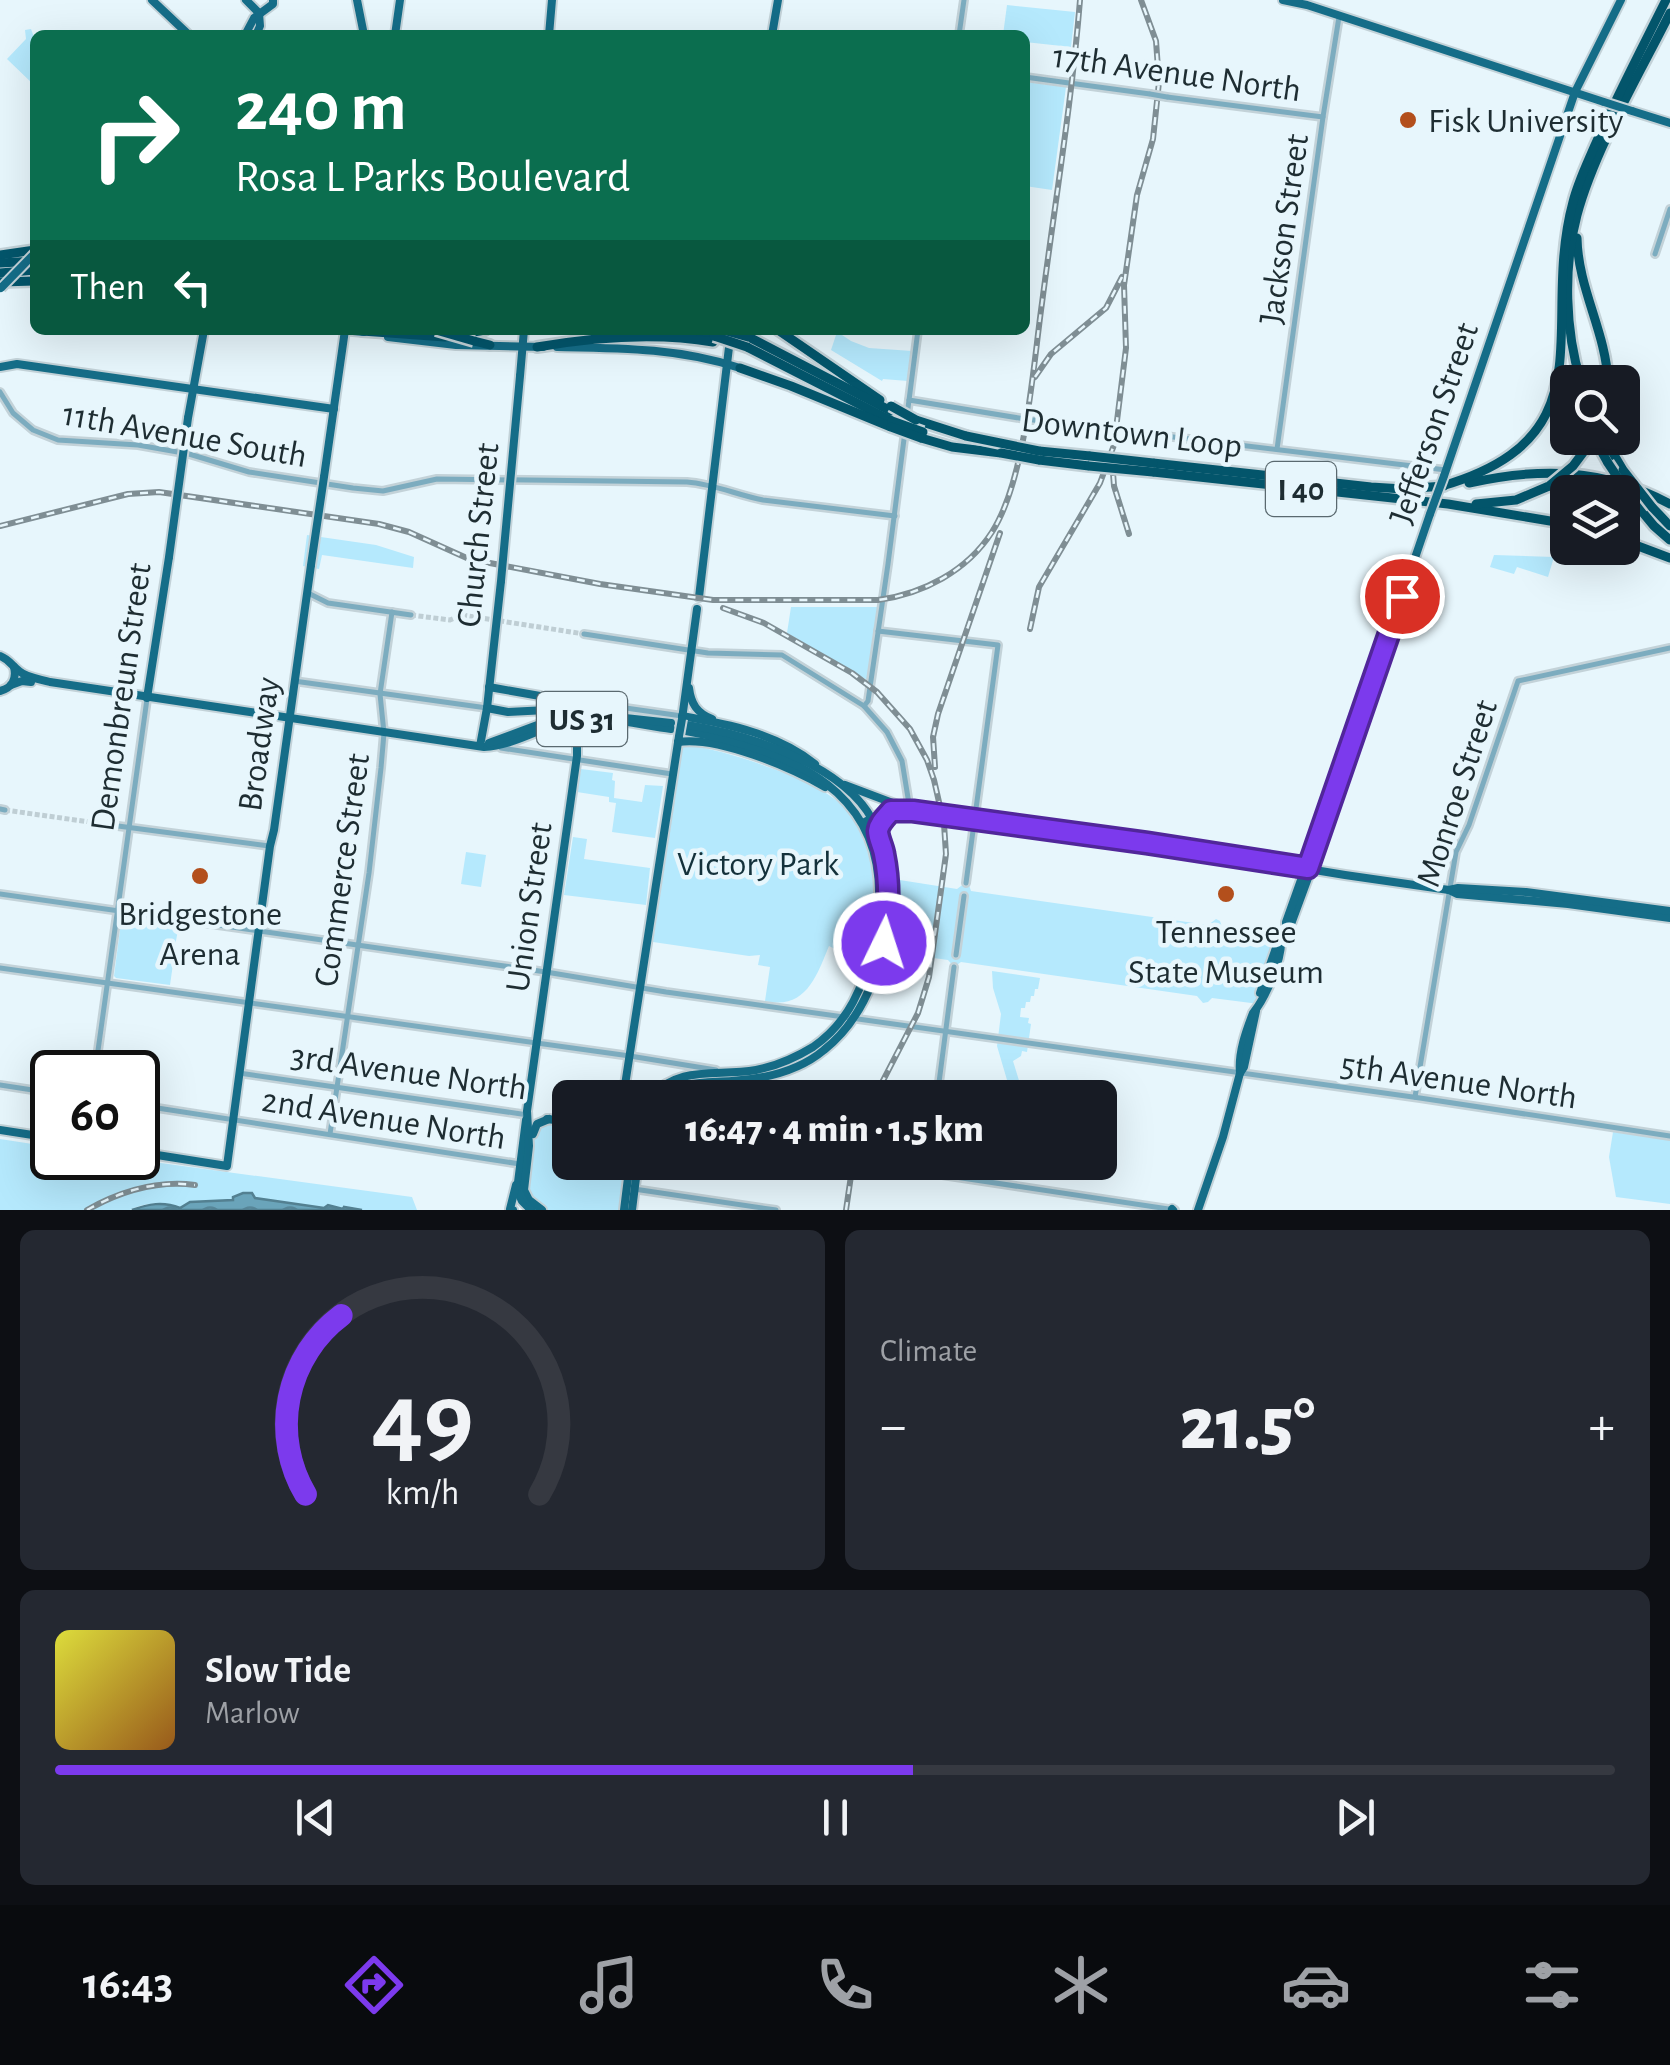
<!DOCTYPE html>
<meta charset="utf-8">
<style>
body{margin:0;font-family:"Alegreya Sans",sans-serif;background:#242831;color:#f1f3f6;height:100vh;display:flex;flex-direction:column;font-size:38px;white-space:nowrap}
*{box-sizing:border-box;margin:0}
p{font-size:32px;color:#9ea1a6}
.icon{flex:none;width:55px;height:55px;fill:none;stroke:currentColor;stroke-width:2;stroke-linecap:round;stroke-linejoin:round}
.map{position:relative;height:1210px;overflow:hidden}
.drawer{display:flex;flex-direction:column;gap:20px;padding:20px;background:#0d0f14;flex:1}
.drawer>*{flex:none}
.banner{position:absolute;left:30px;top:30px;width:1000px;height:305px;border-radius:15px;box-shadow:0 10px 40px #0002;background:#0b6e4f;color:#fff;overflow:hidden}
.fabs{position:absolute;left:1550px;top:365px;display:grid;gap:20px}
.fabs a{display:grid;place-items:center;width:90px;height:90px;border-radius:15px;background:#171b24;box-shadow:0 10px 40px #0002;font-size:50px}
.speed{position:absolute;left:30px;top:1050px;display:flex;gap:20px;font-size:50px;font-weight:700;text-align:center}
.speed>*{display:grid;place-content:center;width:130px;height:130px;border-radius:50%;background:#171b24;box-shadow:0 10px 40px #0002;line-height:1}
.speed .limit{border:5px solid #111;border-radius:15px;background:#fff;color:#111}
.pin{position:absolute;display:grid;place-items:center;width:85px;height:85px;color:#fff;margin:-42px;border:5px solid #fff;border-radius:50%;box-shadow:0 2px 10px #0007}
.me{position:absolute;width:110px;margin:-55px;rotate:4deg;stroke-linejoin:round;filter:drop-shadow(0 0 8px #0008)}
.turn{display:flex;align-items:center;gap:35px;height:210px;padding:0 40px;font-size:45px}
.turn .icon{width:130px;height:130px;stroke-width:2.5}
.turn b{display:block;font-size:70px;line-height:85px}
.then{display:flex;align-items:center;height:95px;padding:0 40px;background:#0003;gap:20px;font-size:38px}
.big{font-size:75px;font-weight:800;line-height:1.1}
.drawer .widget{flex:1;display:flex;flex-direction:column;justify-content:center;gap:15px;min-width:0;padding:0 35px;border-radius:15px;background:#242831}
.drawer .dial{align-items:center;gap:0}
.dial svg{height:260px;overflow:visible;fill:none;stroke:#363941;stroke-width:7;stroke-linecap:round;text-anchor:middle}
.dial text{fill:#f1f3f6;stroke:none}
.song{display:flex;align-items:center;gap:30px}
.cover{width:120px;height:120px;border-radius:15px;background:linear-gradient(135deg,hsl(60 70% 55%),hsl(30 70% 35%))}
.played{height:10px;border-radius:5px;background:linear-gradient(90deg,#7c3aed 55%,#363941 55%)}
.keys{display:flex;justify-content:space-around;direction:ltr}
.heat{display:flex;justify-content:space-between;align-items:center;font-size:55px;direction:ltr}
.drawer .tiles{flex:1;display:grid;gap:20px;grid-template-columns:1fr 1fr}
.widget:last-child{grid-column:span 2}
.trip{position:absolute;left:552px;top:1080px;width:565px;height:100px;border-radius:15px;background:#171b24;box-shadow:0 10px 40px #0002;font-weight:800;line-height:100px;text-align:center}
.tabs{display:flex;height:160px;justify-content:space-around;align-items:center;background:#090b0e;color:#9ea1a6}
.tabs .icon{width:70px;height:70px}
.tabs .on{color:#7c3aed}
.tabs b{font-size:45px;color:#f1f3f6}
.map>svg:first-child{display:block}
.green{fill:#b5e9fd}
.water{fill:url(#water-waves);stroke:#538091;stroke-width:2.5}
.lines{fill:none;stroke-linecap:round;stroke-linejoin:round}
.minor-tunnel{stroke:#bfced4;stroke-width:5;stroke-dasharray:5 2.5;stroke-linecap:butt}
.minor-casing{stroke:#c3d2d8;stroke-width:10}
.major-casing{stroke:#c3d2d8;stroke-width:12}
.highway-casing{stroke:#c3d2d8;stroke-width:14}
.minor{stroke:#7cacbf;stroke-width:5}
.major{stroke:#156d88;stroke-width:8}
.highway{stroke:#03556b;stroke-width:9}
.rail-casing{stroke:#7f8e94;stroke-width:6}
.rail{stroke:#e7f6fc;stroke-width:2.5;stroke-dasharray:8;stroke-linecap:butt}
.minor-bridge-casing{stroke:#c3d2d8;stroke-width:10;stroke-linecap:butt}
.major-bridge-casing{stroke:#c3d2d8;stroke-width:12;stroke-linecap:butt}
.highway-bridge-casing{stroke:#c3d2d8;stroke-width:14;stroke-linecap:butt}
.minor-bridge{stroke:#7cacbf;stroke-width:5}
.major-bridge{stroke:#156d88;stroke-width:8}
.highway-bridge{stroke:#03556b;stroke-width:9}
.route-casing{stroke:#51269a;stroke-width:25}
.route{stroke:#7c3aed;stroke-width:18}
.poi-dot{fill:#b34f1c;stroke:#e7f6fc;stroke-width:4}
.labels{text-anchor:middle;stroke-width:9;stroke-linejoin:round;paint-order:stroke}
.shield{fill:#e7f6fc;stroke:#5a696f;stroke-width:2.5}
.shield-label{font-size:32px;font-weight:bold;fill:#1e2d32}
.street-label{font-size:35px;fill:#1e2d32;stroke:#e7f6fc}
.poi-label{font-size:35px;fill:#1e2d32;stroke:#e7f6fc}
.park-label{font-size:35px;fill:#14313b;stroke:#e7f6fc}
</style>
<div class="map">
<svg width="1670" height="1210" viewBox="0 0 1670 1210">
<defs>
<pattern id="water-waves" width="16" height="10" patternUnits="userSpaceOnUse" patternTransform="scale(2.5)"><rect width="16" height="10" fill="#6aa4ba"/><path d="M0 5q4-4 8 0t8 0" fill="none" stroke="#578698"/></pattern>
</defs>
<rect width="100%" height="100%" fill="#e7f6fc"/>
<g class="green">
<polygon points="1007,5 1075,12 1071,47 1025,42 1025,35 1003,35"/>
<polygon points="31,29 35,40 35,88 34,85 7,59 26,39 25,30"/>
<polygon points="1025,82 1066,87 1052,190 1025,186"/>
<polygon points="839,333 851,341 869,348 912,351 908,381 883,379 882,381 831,350 836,335"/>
<polygon points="307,535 376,545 414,557 413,568 322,555 319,569 303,566"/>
<polygon points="1494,555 1554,557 1548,577 1517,567 1514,574 1490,567"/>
<polygon points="791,607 879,607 869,681 787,633"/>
<path d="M683,744C714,749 742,757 771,768C796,777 826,789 845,808C854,818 859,830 864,842C879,880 876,915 868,954L852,949L843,953L829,946C816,978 805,1010 765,1001L770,967L758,965L760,955L749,956L653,942Z"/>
<polygon points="581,769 613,773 612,780 615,781 614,798 642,802 645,785 663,786 655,838 612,832 616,803 609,802 609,797 577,792"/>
<polygon points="573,837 587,839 584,859 650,868 646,905 564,895"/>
<polygon points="466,852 486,855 481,887 461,884"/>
<polygon points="887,878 957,889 965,883 969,885 971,891 1208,925 1216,919 1220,921 1222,927 1283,934 1259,1004 1212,998 1208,1002 1203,1003 1197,996 961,962 954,967 948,960 882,951"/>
<polygon points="127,918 179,925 175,946 169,947 164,956 167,962 173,964 170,985 116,978 114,976 121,922"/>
<polygon points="992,971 1040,978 1038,989 1035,989 1034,996 1031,996 1030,1002 1026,1002 1025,1008 1021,1008 1020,1017 1029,1018 1028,1023 1031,1024 1027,1052 1022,1051 1021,1056 1013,1061 1024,1097 1004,1097 1007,1080 997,1046 1001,1014 993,988"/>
<polygon points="544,1123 570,1127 570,1162 627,1163 621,1210 546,1210 534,1202 530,1195 527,1186 535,1133 538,1125"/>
<polygon points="1613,1132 1670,1140 1670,1204 1616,1197 1609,1157"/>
<path d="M0,1139L52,1147V1158H124L412,1197L417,1210H344L328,1205L324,1208L255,1198L252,1194C246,1196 241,1199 235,1200C214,1203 201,1199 180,1208C165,1202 144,1202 130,1210H0Z"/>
</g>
<path class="water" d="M243,1193H252L255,1198L324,1208L328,1205L343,1209L344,1207L362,1210H132C148,1204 163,1201 180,1208L190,1202L233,1200V1197Z"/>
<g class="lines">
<g class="minor-tunnel">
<polyline points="411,615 450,620 462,615 584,634"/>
<polyline points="5,810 118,826"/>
</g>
<defs>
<g id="minor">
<polyline points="959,35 964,0"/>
<polyline points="1025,77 1150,94"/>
<polyline points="1167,97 1323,117"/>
<polyline points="1655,254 1670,209"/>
<path d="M0,392L13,413L33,430L58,440L138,445L189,454L249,472L353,488L383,491L437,479L687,482C714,484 737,495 763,500L895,516"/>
<polyline points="909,400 1025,419 1446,470"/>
<polyline points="1277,449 1323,117 1339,17"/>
<polyline points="308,593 328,603 411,615"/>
<polyline points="878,631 998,645 966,883"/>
<polyline points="584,634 708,653 782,655 864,706 887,732 902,761 910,810"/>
<polyline points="294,681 487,708"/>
<polyline points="548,697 682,716"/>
<polyline points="864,706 868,701 888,564 918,330"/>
<polyline points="498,745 501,748 672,774"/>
<polyline points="0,809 5,810"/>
<polyline points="118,826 269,846"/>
<polyline points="0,894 546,972 666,992 1420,1098 1670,1136"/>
<polyline points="956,955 964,896"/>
<polyline points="0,968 630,1056 716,1070"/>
<polyline points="95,1072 147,699"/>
<polyline points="239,1073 528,1115"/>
<polyline points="0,1085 52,1093"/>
<polyline points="1415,1097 1456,852 1469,825 1518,681 1670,648"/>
<polyline points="839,1098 852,1091 910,1098"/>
<polyline points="937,1098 954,967"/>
<polyline points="138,1105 520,1164"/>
<polyline points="330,1134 369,873 381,768 384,733 380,694 392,612"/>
<polyline points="856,1162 1175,1210"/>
<polyline points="925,1172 926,1162"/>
<polyline points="634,1189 776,1210"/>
</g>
<g id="major">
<polyline points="152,0 189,35"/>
<polyline points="246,0 259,13"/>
<polyline points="357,0 364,35"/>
<polyline points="1283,0 1307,5 1604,102"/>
<polyline points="245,35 254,18 273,4 273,0"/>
<polyline points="256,35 260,26 259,13"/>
<polyline points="395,35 400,0"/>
<polyline points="549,35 552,0"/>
<polyline points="772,35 778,0"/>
<polyline points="1632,111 1670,123"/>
<polyline points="342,330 364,332"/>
<polyline points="388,337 456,345 543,347"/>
<path d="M557,347C620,348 680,348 740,368"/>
<polyline points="0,367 17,364 334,409"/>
<polyline points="520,376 524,330"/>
<polyline points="188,418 204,330"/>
<polyline points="1444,476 1575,92 1621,0"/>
<polyline points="324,477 345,330"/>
<polyline points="699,597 730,339"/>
<path d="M0,656C10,660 11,665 19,671C27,678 40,679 50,682L484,747C517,745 544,725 575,719C600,715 645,726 671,729"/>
<polyline points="11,685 22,681 31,682"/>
<polyline points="489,687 540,696 555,703 581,710"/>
<path d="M689,688C691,704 697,713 712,719"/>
<path d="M0,691C12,688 17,679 14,667"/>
<polyline points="147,698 169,557"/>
<polyline points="487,708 508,712 547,710 560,713"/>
<path d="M682,716C728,724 778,734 815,764"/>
<polyline points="682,719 697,609"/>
<path d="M678,742C718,736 790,767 825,787"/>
<polyline points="489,743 556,718 579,713 671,723"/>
<polyline points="480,746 487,708 501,581"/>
<polyline points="845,785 906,808"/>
<polyline points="863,823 883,812 910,810 1169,846 1345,875 1449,890 1457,894 1568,904 1670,918"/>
<polyline points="1449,890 1458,888 1526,892 1670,911"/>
<polyline points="1286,927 1291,924 1308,878 1309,868 1430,514"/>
<polyline points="1260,993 1277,945 1286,927 1286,922 1302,877 1309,868"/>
<path d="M1240,1073C1238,1053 1246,1031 1253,1013C1265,999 1282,960 1281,941"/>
<polyline points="623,1098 679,736"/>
<path d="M648,1098C682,1064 715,1077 756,1070C777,1066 795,1058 813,1047C849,1022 864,986 873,944C905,803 808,753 686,731"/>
<path d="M660,1098C685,1080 703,1083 732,1081C764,1079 799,1071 824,1050C857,1024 874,986 883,946C892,907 891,855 872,819C841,763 746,734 687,725"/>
<polyline points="547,1119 570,1122"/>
<polyline points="526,1120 517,1190 522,1201 531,1210"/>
<polyline points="0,1130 52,1138"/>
<polyline points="533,1134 537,1124 549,1119"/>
<polyline points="138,1152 227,1166 270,846 274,830 311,565"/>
<polyline points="1172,1209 1173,1210"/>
<polyline points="513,1210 510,1209 516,1185"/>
<polyline points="542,1210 529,1200 524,1190 529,1146 527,1111 577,756 577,739 573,725"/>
<polyline points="624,1210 630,1162"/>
<polyline points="632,1210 638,1162"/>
<polyline points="1198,1210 1223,1137 1240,1073 1244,1067 1256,1011"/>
</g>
<g id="highway">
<path d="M1577,238C1578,289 1606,332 1608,382"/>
<polyline points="0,255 35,250"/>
<polyline points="0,263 35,261"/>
<polyline points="0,273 35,270"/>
<polyline points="0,282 35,281"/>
<polyline points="687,330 714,336"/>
<polyline points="778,330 880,400"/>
<polyline points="362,331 445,337 485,330"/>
<polyline points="743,334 891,411"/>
<polyline points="474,341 490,345"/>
<path d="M537,347C595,337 655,332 713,342"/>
<polyline points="747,347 892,421"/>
<polyline points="740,368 791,386 891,427"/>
<path d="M1581,382C1565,331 1563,267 1577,215C1595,149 1639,75 1670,13"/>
<polyline points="916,420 966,436"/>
<polyline points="921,438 952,447 1001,453"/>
<polyline points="1594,438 1608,463"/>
<polyline points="1604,438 1623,470"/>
<polyline points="1039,451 1090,456"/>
<polyline points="1039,460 1089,466"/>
<polyline points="1153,463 1371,487 1403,489 1444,486"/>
<polyline points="1153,472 1448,504 1568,524"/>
<path d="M1469,483C1542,467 1602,468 1670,504"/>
<path d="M1442,486C1612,436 1539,327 1573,202C1578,182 1587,164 1595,145C1617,96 1642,48 1666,0"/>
<polyline points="1634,502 1654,526 1670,540"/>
<polyline points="1476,504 1516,500 1549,486"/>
<polyline points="1652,507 1670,526"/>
<polyline points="1622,540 1670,558"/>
</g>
</defs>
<use href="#minor" class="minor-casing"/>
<use href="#major" class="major-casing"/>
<use href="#highway" class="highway-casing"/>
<use href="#minor" class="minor"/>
<use href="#major" class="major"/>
<use href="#highway" class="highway"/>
<defs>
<g id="rail">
<polyline points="1035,377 1051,354 1106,308 1122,277"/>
<polyline points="1112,460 1114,486 1129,534"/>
<path d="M0,526L128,494L159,492L379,524L409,532L469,559L600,584L713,600H878C923,594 967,571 992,532C1026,479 1033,366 1042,303C1055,202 1072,101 1080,0"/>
<polyline points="723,608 764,623 852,673 877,692 910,729 927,760 934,780 944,824 946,854 929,977 918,1013 874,1098"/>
<polyline points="1030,629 1039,587 1100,483 1114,445 1126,348 1124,285 1137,195 1153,139 1159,82 1156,41 1141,0"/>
<polyline points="935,767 933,737 938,714 1000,533"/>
<path d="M87,1210C121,1191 156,1180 195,1185"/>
<polyline points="846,1210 853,1162"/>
</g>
</defs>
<use href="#rail" class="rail-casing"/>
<use href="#rail" class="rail"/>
<defs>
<polyline id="minor-bridge" points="1150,94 1167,97"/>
<g id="major-bridge">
<polyline points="1604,102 1632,111"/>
<polyline points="1,288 35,253"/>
<polyline points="1430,514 1444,476"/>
<polyline points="169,557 188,418"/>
<polyline points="311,565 324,477"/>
<polyline points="501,581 520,376"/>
<polyline points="560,713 573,725"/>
<polyline points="679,736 682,719"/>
</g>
<g id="highway-bridge">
<polyline points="436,330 474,341"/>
<polyline points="723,330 748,337"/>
<polyline points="714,336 747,347"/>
<polyline points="891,406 916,420"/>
<polyline points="892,421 923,432"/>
<polyline points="891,427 921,438"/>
<polyline points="966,436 1039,451"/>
<polyline points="1001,453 1039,460"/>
<polyline points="1090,456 1153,463"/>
<polyline points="1608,463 1634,502"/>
<polyline points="1089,466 1153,472"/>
<polyline points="1623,470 1652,507"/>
<polyline points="1549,486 1573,466 1594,438"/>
</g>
</defs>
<use href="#minor-bridge" class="minor-bridge-casing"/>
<use href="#major-bridge" class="major-bridge-casing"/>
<use href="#highway-bridge" class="highway-bridge-casing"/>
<use href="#minor-bridge" class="minor-bridge"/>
<use href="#major-bridge" class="major-bridge"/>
<use href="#highway-bridge" class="highway-bridge"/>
</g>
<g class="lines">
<defs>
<path id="route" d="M884,943C889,914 890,883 884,854C883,847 878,838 878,831C879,823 886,817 891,811H913L1147,843L1308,868L1402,596"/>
</defs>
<use href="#route" class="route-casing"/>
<use href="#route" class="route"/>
</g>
<g class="poi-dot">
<circle cx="1408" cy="120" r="10"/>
<circle cx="200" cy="876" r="10"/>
<circle cx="1226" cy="894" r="10"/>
</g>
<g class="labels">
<g class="shield">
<rect x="1266" y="462" width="70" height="54" rx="8"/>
<rect x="537" y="692" width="90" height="54" rx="8"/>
</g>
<g class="shield-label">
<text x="1301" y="500">I 40</text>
<text x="582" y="730">US 31</text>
</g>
<g class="street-label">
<text transform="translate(1177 72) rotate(8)" y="12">17th Avenue North</text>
<text transform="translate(1283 229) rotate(-82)" y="12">Jackson Street</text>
<text transform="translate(1433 423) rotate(-71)" y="12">Jefferson Street</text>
<text transform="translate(1132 432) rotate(7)" y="12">Downtown Loop</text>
<text transform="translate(185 434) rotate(10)" y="12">11th Avenue South</text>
<text transform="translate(477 535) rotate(-84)" y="12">Church Street</text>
<text transform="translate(120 697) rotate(-82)" y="12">Demonbreun Street</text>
<text transform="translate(258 744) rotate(-82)" y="12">Broadway</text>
<text transform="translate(1456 793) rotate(-72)" y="12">Monroe Street</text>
<text transform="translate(341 870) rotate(-82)" y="12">Commerce Street</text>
<text transform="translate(528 907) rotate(-82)" y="12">Union Street</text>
<text transform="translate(409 1071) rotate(8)" y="12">3rd Avenue North</text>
<text transform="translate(1459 1080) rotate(8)" y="12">5th Avenue North</text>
<text transform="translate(384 1118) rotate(9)" y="12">2nd Avenue North</text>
</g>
<g class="poi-label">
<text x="1428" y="132" text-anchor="start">Fisk University</text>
<text x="200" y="925">Bridgestone<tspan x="200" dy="40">Arena</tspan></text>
<text x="1226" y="943">Tennessee<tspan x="1226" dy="40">State Museum</tspan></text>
</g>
<g class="park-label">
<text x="758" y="875">Victory Park</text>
</g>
</g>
</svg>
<div class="fabs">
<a><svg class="icon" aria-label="search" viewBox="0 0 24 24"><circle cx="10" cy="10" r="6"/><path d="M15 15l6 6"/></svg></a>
<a><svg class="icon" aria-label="layers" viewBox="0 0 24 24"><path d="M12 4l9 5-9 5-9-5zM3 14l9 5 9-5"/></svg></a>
</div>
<div class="speed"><div class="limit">60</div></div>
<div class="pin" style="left:1402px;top:596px;background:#d93025"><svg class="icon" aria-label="arrive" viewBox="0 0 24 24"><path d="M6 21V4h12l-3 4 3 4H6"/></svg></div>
<svg class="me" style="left:884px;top:943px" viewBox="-20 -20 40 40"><circle r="17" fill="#7c3aed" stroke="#fff" stroke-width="3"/><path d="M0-11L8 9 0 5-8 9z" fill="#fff"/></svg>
<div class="trip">16:47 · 4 min · 1.5 km</div>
<div class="banner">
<div class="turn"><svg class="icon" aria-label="right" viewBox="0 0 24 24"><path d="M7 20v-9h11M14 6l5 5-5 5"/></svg><div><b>240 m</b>Rosa L Parks Boulevard</div></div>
<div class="then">Then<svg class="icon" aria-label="left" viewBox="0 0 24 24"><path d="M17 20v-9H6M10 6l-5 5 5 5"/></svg></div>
</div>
</div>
<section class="drawer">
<div class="tiles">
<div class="widget dial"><svg viewBox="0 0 100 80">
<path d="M14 69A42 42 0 1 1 86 69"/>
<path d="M14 69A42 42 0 0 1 25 14" stroke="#7c3aed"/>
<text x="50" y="56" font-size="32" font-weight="700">49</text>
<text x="50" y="72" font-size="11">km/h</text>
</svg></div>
<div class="widget"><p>Climate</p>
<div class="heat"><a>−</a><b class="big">21.5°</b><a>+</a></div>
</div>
<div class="widget">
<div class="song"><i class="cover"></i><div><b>Slow Tide</b><p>Marlow</p></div></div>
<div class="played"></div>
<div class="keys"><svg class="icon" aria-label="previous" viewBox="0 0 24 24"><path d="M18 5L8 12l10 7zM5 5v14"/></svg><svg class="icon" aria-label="pause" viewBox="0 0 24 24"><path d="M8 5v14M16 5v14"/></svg><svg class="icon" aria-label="next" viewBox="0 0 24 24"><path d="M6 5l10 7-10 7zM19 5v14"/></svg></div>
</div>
</div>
</section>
<nav class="tabs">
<b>16:43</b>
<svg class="icon on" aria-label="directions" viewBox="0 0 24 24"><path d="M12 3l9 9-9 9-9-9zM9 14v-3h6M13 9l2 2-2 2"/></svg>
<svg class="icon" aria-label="music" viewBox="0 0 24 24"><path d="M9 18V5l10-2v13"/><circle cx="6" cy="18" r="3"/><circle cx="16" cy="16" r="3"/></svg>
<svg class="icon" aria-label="phone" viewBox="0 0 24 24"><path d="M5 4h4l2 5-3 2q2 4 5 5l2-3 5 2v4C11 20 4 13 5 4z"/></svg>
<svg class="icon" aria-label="climate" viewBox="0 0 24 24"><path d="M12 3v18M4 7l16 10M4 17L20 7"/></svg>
<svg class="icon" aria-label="car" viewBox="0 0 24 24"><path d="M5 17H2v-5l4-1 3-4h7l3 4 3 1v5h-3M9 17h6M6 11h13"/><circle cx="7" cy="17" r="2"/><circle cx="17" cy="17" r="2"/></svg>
<svg class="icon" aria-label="filters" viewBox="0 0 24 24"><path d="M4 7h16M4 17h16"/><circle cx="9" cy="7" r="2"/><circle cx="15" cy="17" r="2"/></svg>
</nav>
